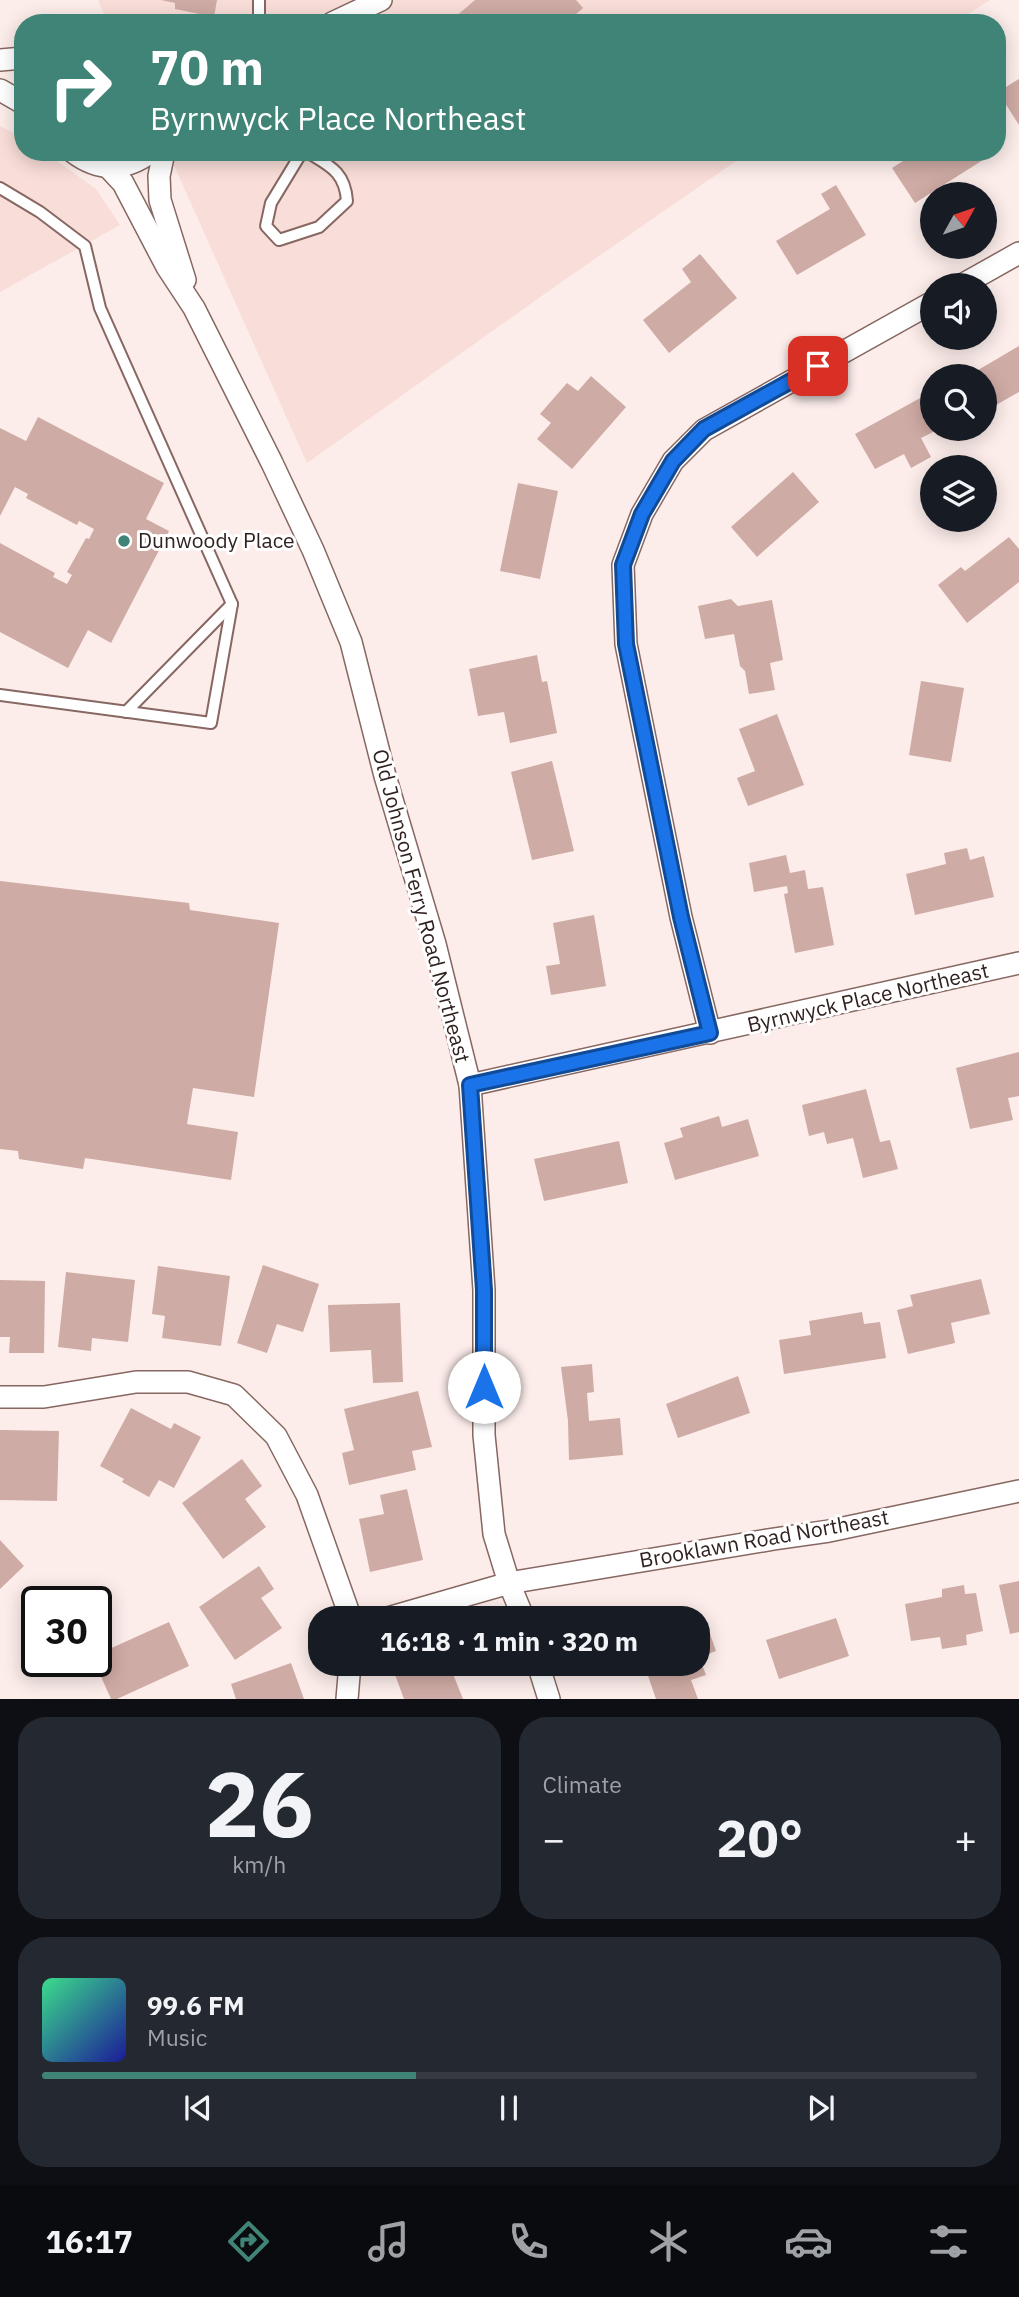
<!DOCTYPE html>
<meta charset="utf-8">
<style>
body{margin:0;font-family:"IBM Plex Sans",sans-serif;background:#242831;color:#f1f3f6;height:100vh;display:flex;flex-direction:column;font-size:26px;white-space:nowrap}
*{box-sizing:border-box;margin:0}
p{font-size:23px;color:#9ea1a6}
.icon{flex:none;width:38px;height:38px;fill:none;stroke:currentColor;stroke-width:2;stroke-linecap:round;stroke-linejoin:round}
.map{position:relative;height:1699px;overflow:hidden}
.drawer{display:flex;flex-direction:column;gap:18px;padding:18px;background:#0d0f14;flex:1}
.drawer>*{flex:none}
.banner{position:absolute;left:14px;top:14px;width:992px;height:147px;border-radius:28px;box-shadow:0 4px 18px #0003;background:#408477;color:#fff;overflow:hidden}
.needle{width:46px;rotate:50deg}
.fabs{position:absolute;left:920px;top:182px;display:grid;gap:14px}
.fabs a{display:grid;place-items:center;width:77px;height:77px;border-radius:50%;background:#171b24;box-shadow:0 4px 18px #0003;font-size:35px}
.speed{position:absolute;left:21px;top:1586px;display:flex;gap:14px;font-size:35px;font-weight:700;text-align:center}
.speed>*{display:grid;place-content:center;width:91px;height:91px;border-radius:50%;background:#171b24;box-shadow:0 4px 18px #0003;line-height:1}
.speed .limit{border:4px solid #111;border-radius:10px;background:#fff;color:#111}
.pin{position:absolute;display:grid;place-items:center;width:60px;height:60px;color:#fff;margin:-30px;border-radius:14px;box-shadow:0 4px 10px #0006}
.me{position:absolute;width:77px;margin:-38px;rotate:0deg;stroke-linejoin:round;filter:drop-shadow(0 0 5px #0008)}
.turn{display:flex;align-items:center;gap:24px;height:147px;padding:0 21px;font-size:32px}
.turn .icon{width:91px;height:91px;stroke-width:2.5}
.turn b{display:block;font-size:49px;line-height:60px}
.big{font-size:52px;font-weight:800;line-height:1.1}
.drawer .widget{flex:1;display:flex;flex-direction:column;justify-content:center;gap:10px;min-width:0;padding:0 24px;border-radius:28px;background:#242831}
.drawer .dial{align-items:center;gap:0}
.dial b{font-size:91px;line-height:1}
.song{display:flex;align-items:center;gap:21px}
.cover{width:84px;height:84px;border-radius:10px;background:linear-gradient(135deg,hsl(150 70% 55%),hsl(240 70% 35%))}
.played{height:7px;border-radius:4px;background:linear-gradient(90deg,#408477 40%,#363941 40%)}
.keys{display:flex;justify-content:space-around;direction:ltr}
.heat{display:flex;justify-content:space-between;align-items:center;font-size:38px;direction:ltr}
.drawer .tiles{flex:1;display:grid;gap:18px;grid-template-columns:1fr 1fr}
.widget:last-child{grid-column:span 2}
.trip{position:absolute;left:308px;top:1606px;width:402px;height:70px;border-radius:28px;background:#171b24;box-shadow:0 4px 18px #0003;font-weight:800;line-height:70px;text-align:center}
.menu{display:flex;height:112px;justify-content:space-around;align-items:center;background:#090b0e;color:#9ea1a6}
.menu .icon{width:49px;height:49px}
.menu .on{color:#408477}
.menu b{font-size:32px;color:#f1f3f6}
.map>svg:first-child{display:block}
.built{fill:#f9ddd8}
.building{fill:#cfaba5}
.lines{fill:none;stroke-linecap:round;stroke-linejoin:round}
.lane-casing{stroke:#876761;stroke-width:14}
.street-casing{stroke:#876761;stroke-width:24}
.lane{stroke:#fff;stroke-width:10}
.street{stroke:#fff;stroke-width:21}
.route-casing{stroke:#114b97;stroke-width:18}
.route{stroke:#1a73e8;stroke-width:12}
.poi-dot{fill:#408477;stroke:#fff;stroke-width:2.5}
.labels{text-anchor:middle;stroke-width:6;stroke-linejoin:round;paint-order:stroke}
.poi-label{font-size:21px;fill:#302220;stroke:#fff;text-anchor:start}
.street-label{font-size:21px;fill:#302220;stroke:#fff}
</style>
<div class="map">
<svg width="1019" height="1699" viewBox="0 0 1019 1699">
<rect width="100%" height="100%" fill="#fcedea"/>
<g class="built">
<polygon points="98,0 990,0 954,23 108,23"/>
<polygon points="0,126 23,138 23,152 44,152 96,189 120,225 0,292"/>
<polygon points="168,152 749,152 560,283 307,463"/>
</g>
<g class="building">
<polygon points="161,0 217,0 214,17 175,9 175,3"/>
<polygon points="475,0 576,0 583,8 566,23 448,23"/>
<polygon points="1019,79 1019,125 998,92"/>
<polygon points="917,152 978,152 983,160 915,203 892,168"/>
<polygon points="836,185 866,235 797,275 776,241 830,209 821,194"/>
<polygon points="700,254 737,298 669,353 643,320 691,282 682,269"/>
<polygon points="1019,346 1019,392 989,409 985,402 985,376 968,376"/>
<polygon points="591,376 626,407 572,469 537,439 551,423 540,414 567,383 578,391"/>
<polygon points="922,397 933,416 933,429 939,429 921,438 931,457 911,468 904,454 875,469 855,434"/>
<polygon points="38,417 164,483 146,519 169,531 111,643 88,630 68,668 0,632 0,543 55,573 53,577 67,584 72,575 67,572 86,538 89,539 94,529 79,521 77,525 26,498 28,494 15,487 0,516 0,428 26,441"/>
<polygon points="793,472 819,502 757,557 731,527"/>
<polygon points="518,483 558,491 540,579 500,571"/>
<polygon points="1009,537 1019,549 1019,582 967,623 938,585 961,567 965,571"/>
<polygon points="731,599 738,606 772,600 783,660 770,663 775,690 749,694 745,671 740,666 734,634 705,639 698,606"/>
<polygon points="537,655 542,682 547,681 557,733 510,743 504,712 478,716 469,669"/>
<polygon points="921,681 964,688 951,762 909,755"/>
<polygon points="777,714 804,785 748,806 737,778 755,771 739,729"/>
<polygon points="552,761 574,851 532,860 511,772"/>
<polygon points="967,848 970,860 984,856 994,897 915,915 906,874 946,864 944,853"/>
<polygon points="786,855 790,873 805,870 808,889 823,887 834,945 795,953 784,894 788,893 787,886 754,892 749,863"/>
<polygon points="0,881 189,903 190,910 279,923 254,1097 193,1088 187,1124 238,1132 231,1180 85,1158 83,1169 19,1159 18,1151 0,1149"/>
<polygon points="594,915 606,986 551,995 546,966 560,964 553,923"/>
<polygon points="1019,1052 1019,1096 1008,1098 1013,1120 970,1129 956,1068"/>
<polygon points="866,1089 880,1142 890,1140 898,1169 863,1178 853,1138 827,1144 824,1132 809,1136 802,1105"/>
<polygon points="719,1116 722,1127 748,1119 759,1156 675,1180 664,1143 683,1137 680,1128"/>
<polygon points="619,1141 628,1183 544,1201 534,1159"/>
<polygon points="263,1265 319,1284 303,1332 277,1324 267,1353 237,1343"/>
<polygon points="158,1266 230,1276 221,1346 162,1338 165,1316 152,1314"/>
<polygon points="66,1272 135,1280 128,1342 92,1338 91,1351 58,1347"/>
<polygon points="981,1279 990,1314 951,1323 955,1343 908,1354 897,1310 913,1306 910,1295"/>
<polygon points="0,1280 45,1281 44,1353 9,1353 10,1337 0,1337"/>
<polygon points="400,1303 403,1382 373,1383 371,1350 330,1352 328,1305"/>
<polygon points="862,1312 864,1324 880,1322 886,1358 784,1374 779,1340 811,1335 809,1321"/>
<polygon points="592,1364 594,1392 587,1393 589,1421 620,1418 623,1455 569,1460 568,1421 561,1367"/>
<polygon points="738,1376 750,1413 678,1438 666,1404"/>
<polygon points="418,1391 432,1447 412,1451 416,1470 349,1485 342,1453 354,1450 344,1409"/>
<polygon points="131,1408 171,1429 174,1423 201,1437 174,1488 159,1480 149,1497 122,1482 124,1479 100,1466"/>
<polygon points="0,1430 59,1431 57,1501 0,1500"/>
<polygon points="242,1459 262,1486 245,1499 266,1527 223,1559 182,1503"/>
<polygon points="407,1489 423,1560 370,1572 359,1519 384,1514 380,1495"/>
<polygon points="0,1540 24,1566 0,1589"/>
<polygon points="259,1566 274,1589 261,1598 282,1628 235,1660 199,1607"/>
<polygon points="1019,1581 1019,1632 1010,1634 999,1585"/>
<polygon points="964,1585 965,1594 976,1593 983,1631 966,1635 967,1645 942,1649 940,1637 911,1641 905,1604 942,1597 942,1589"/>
<polygon points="836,1618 849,1656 779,1679 766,1640"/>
<polygon points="169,1622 189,1666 117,1699 111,1699 94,1661 96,1661 96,1655"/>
<polygon points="707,1625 716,1651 699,1657 706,1675 691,1680 698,1699 656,1699 644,1664 698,1664 698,1628"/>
<polygon points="291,1663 304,1699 236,1699 231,1684"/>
<polygon points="413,1664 449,1664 463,1699 404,1699 394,1672"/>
</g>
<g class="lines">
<defs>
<g id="lane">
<polyline points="259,23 259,0"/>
<path d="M302,152L271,203L266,226L279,240L319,227L347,201C345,172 330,166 307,152"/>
<polyline points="0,188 40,212 85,246 100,308 232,604 211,723 0,695"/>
<polyline points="126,712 232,604"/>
</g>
<g id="street">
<polyline points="332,23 381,0"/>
<polyline points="0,60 23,58"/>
<polyline points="0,90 23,103"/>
<path d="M73,152C99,172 125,171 151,152"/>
<polyline points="164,152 159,176 160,200 185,280"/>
<polyline points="109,168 123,183 167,267 194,308 272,463 313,550 351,642 385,776 435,944 470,1085 484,1290 484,1435 494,1534 509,1583 524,1619"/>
<polyline points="962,285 1019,253"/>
<polyline points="710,1033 681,917 626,644 623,565 642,514 673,461 704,430 933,302"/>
<polyline points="470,1085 1019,963"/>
<polyline points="0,1397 44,1397 136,1382 188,1382 234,1395 276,1436 307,1495 351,1619"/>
<polyline points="384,1619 509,1583 774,1539 829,1531 1019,1491"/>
<polyline points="538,1664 549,1699"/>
<polyline points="347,1699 350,1664"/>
</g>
</defs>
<use href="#lane" class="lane-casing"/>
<use href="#street" class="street-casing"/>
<use href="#lane" class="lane"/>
<use href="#street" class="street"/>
</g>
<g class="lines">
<defs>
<polyline id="route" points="484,1387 484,1290 470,1085 710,1033 681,917 626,644 623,565 642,514 673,461 704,429 818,366"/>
</defs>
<use href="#route" class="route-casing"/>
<use href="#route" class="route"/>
</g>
<circle class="poi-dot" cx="124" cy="541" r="7"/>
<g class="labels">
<g class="poi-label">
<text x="138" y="548">Dunwoody Place</text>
</g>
<g class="street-label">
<text transform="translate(421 906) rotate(75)" y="7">Old Johnson Ferry Road Northeast</text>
<text transform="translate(868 998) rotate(-13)" y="7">Byrnwyck Place Northeast</text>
<text transform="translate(764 1539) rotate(-10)" y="7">Brooklawn Road Northeast</text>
</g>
</g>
</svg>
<div class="fabs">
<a><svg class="needle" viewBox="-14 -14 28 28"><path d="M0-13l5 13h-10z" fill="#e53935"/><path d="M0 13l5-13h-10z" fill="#9ea1a6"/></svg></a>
<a><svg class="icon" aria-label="sound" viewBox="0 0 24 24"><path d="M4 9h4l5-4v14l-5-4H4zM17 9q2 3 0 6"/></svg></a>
<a><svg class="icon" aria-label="search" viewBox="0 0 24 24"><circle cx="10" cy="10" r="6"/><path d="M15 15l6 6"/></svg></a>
<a><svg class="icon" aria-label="layers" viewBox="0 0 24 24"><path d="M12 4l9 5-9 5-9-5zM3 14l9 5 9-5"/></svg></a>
</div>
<div class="speed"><div class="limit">30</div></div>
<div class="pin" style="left:818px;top:366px;background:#d93025"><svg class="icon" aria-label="arrive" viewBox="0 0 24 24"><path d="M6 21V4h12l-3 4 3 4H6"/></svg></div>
<svg class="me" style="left:484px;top:1387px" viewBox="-20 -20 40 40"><circle r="19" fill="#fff"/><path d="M0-13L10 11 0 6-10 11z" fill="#1a73e8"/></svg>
<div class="trip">16:18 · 1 min · 320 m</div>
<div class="banner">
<div class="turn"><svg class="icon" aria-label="right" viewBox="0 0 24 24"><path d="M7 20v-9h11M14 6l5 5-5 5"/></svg><div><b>70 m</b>Byrnwyck Place Northeast</div></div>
</div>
</div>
<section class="drawer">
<div class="tiles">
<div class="widget dial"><b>26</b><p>km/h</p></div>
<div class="widget"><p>Climate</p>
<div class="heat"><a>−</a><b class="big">20°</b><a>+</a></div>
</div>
<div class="widget">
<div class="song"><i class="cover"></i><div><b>99.6 FM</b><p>Music</p></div></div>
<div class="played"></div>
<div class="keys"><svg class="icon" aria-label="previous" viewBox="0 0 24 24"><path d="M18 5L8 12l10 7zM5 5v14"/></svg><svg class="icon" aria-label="pause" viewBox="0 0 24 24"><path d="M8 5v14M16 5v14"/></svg><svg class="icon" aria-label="next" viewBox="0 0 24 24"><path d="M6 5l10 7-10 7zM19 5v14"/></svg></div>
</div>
</div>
</section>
<nav class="menu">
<b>16:17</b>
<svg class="icon on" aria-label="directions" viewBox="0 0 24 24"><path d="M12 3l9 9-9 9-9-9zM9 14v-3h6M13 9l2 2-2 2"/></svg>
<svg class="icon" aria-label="music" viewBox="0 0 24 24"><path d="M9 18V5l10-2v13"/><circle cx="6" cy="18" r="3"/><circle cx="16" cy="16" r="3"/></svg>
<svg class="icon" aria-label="phone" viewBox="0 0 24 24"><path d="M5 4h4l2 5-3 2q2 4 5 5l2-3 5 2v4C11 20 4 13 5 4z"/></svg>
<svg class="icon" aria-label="climate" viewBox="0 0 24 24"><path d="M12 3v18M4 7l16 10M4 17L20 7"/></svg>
<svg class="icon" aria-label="car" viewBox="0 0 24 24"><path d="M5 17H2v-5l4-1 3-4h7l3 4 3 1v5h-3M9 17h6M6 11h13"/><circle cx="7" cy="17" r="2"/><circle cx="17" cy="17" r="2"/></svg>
<svg class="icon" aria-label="filters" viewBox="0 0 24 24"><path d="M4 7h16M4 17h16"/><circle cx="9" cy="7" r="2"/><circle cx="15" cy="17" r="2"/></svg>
</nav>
